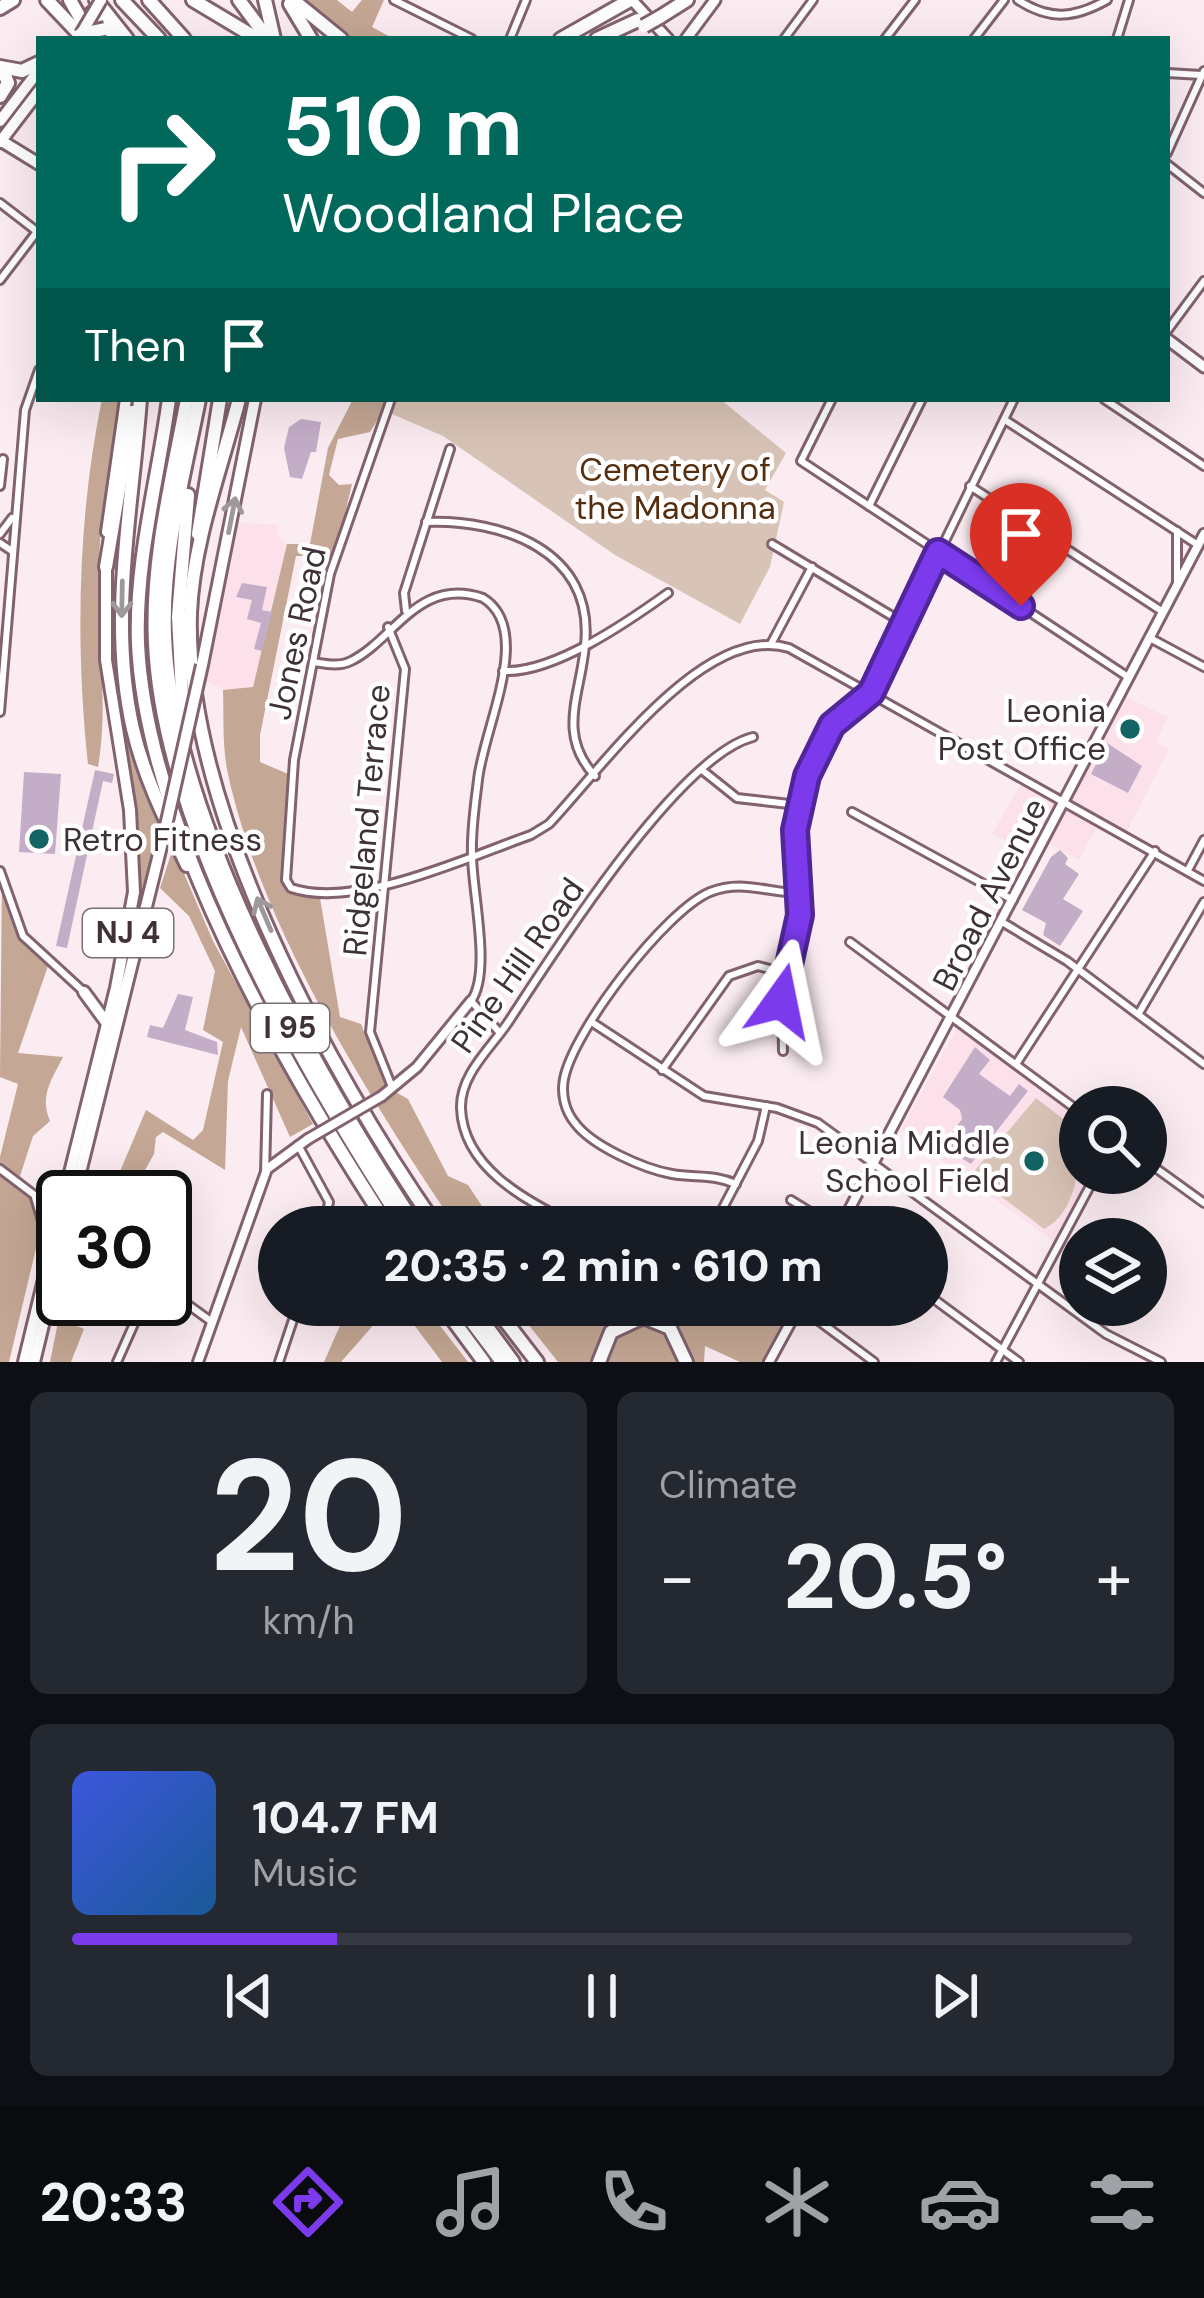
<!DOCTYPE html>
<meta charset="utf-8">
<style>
body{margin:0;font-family:"DM Sans",sans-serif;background:#242831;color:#f1f3f6;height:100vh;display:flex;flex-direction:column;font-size:45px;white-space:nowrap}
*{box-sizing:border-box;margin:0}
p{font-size:39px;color:#9ea1a6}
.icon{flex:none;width:66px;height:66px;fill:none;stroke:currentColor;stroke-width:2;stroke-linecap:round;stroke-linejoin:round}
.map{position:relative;height:1362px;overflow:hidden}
.drawer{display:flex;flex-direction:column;gap:30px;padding:30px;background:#0d0f14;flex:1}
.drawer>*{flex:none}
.banner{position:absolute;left:36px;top:36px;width:1134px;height:366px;border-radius:0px;box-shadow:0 12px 48px #0002;background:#00695c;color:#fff;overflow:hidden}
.fabs{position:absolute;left:1059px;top:1086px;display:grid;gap:24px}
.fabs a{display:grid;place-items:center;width:108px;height:108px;border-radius:50%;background:#171b24;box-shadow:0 12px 48px #0002;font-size:60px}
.speed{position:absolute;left:36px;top:1170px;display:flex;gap:24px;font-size:60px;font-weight:700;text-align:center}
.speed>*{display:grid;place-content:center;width:156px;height:156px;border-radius:50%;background:#171b24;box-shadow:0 12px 48px #0002;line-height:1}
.speed .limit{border:6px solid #111;border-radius:18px;background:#fff;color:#111}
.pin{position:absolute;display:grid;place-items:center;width:102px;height:102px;color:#fff;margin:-123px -51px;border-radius:50% 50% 50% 0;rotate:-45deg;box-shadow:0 0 12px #0007}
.pin .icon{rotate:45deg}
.me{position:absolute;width:132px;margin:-66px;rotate:12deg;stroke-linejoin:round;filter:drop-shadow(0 0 9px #0008)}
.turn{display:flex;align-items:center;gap:42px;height:252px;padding:0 48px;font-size:54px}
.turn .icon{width:156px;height:156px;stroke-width:2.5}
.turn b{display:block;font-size:84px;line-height:102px}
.then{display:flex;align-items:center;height:114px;padding:0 48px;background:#0003;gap:24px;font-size:45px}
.big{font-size:90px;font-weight:800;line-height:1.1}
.drawer .tile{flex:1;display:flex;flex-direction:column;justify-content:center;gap:18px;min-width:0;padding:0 42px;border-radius:18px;background:#242831}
.drawer .dial{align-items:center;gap:0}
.dial b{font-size:156px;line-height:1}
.song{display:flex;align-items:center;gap:36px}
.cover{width:144px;height:144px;border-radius:18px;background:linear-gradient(135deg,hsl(230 70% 55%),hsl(210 70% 35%))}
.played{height:12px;border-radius:6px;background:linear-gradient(90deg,#7c3aed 25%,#363941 25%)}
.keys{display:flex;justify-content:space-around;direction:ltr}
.heat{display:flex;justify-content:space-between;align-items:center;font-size:66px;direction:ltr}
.drawer .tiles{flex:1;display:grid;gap:30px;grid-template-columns:1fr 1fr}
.tile:last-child{grid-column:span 2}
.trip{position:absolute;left:258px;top:1206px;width:690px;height:120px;border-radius:60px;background:#171b24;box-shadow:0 12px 48px #0002;font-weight:800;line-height:120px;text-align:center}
.tabs{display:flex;height:192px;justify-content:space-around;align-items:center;background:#090b0e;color:#9ea1a6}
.tabs .icon{width:84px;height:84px}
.tabs .selected{color:#7c3aed}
.tabs b{font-size:54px;color:#f1f3f6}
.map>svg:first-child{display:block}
.built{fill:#fce1eb}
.green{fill:#d8c4b6}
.forest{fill:#c4a794}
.building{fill:#c4adc7}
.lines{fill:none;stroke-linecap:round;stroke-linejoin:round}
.minor-casing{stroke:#82626f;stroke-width:12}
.tertiary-casing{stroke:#82626f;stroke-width:14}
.secondary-casing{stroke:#82626f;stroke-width:15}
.trunk-casing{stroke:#82626f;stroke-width:16}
.motorway-casing{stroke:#82626f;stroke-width:18}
.minor{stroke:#fff;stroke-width:6}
.tertiary{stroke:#fff;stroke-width:8}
.secondary{stroke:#fff;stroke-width:9}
.trunk{stroke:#fff;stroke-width:10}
.motorway{stroke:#fff;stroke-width:12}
.tertiary-bridge-casing{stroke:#82626f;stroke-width:14;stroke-linecap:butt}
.trunk-bridge-casing{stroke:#82626f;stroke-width:16;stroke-linecap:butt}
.motorway-bridge-casing{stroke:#82626f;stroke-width:18;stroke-linecap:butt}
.tertiary-bridge{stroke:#fff;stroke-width:8}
.trunk-bridge{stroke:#fff;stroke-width:10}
.motorway-bridge{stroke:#fff;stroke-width:12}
.oneway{stroke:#9f989a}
.route-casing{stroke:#51269a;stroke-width:30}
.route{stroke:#7c3aed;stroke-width:21}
.poi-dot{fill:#146465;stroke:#fff;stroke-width:4.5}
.labels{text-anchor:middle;stroke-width:9;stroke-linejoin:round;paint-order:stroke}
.shield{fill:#fff;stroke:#796f72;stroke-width:3}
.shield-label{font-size:30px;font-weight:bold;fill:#3f3136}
.park-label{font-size:33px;fill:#562e0e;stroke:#fff}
.street-label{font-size:33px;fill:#3f3136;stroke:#fff}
.poi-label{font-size:33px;fill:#3f3136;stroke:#fff;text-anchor:end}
</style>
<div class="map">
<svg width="1204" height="1362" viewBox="0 0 1204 1362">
<rect width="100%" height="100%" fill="#fbecf1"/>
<g class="built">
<polygon points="231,522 279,525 277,535 287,544 253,688 234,693 199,679"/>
<polygon points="1119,694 1168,717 1156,742 1169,749 1125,835 1100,821 1079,860 1044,841 1035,857 992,834 1025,777 1064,799"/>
<polygon points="957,1028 1080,1119 1080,1173 1090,1173 1054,1242 901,1130"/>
</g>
<g class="green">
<polygon points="391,399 720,399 786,453 765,490 784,502 770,567 740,624 615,555 443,436 385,411"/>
<path d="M1036,1098L1080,1132C1080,1164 1077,1212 1044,1229L972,1174Z"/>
</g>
<g class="forest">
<polygon points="305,0 337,0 352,12 362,0 384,0 372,27 394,39 351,39"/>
<path d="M102,399H121C109,462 98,527 98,592C99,651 108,709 98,767L88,764C75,642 78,515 102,399Z"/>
<path d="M353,399H391L370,432L338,439L329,475L339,485L352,484L335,556H296L260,735V762L293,776L288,885L319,892L340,1017L361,1024L386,1087L408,1099L448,1176L468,1185L496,1227H456C369,1098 261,927 228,774C222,747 224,717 223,690L253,687L287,544H310L328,448Z"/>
<polygon points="118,569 118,659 160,817 137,923 140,873 111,648"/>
<polygon points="173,848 213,941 313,1124 290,1137 241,1027 228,1081 225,1170 163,1132 156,1137 154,1154 130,1197 85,1197 89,1181 118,1176 146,1110 193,1140 203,1130 223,1042 203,1030 215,971 189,916 160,888"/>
<path d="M2,878L16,925L49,963L18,1053L63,1057C52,1079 39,1096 50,1121L33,1136L20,1176L47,1202L9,1362H0V1157L18,1084L0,1077Z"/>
<polygon points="63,1297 81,1299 75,1325 84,1329 71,1362 50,1362"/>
<polygon points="349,1305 391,1305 341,1362 324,1362"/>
<polygon points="399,1305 424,1305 468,1362 442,1362"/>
<polygon points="513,1305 668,1305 685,1313 695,1305 762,1305 788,1327 769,1362 740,1362 705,1346 704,1362 558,1362"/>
</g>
<g class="building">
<polygon points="301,419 321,422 316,452 311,452 302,479 290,477 284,448 289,427"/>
<polygon points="242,583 267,587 262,610 272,612 262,651 254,649 261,623 247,619 252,600 236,597"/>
<polygon points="1107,743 1142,766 1128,793 1091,774"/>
<polygon points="95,770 114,774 112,783 103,781 67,948 56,946"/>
<polygon points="24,772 61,774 55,854 19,852"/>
<polygon points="1060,850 1068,858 1065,864 1079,874 1063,899 1083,911 1060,946 1043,935 1046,923 1022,910 1051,857"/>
<polygon points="178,994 193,997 185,1030 217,1042 218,1055 147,1037 150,1025 163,1028"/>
<polygon points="975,1047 990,1060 979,1074 1010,1096 1019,1084 1028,1091 971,1164 942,1146 962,1119 960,1110 943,1097"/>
</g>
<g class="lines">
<defs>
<g id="minor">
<polyline points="394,0 472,39"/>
<path d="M1018,0C1050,21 1075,18 1107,0"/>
<polyline points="510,39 526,0"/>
<polyline points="784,39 813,0"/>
<polyline points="885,39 915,0"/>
<polyline points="974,39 1004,0"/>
<polyline points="1117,39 1129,0"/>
<polyline points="1167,73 1201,75"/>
<polyline points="1167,153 1204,71"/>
<polyline points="1167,164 1204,193"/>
<polyline points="0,203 39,233"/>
<polyline points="0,280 39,229"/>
<polyline points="1167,331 1204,281"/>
<path d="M391,399L330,574L294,760L286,880L291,888C356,910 468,857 531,835L549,824C602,768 705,622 789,648L1204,881"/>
<polyline points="832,399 801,461 1128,677"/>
<polyline points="1104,399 1204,466"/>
<polyline points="1005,420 1198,545"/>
<polyline points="0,486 3,459"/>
<polyline points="970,486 1163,612"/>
<polyline points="869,506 922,399"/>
<path d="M426,522C501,519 595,550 585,645C581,694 556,734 595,776"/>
<polyline points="1177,531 1177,581"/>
<polyline points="0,534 12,518"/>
<polyline points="0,543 12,551"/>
<polyline points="772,544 902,622"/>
<polyline points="406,611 404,593 450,449"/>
<polyline points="388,627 405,669 370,1032 392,1087"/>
<polyline points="1150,638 1204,667"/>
<polyline points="771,644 812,567"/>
<path d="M313,662C326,664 339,667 351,661C394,640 419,576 483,598C535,630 483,729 478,780C475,805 471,830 472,855C472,892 492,972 471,1001L500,1033"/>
<path d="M503,671C553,674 629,621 668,593"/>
<polyline points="0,712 25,410 39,370"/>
<polyline points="702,770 737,798 798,805"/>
<polyline points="852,812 1013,900"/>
<polyline points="1188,870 1204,840"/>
<polyline points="0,871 23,936 84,992"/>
<polyline points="1002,922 1067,961 1204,1064"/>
<polyline points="850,942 1080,1112"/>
<polyline points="1139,1013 1204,902"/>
<polyline points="593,1023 704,1096 777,1108 818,1123 1106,1334 1161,1362"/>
<polyline points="783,1051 782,987 800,902 798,805 825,735 871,693 1014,399"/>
<polyline points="1016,1064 1155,851"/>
<polyline points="662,1070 729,976 758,966 785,973"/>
<polyline points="298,1145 329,1202 324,1227"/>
<polyline points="1146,1161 1204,1203"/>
<polyline points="0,1169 37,1197"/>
<polyline points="265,1174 267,1094"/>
<path d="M736,1184C714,1174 695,1178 672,1174C644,1169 592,1146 575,1123C565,1111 561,1094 564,1079C573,1031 665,911 710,892C742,879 768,893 800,893"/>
<polyline points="791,1200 835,1227"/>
<path d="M579,1227C532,1203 463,1171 461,1108C460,1074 492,1047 509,1021C553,954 678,756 753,737"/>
<polyline points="713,1227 758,1141 766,1106"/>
<polyline points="165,1288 212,1322"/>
<polyline points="927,1294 1019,1362"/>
<polyline points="800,1307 874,1362"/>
<polyline points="117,1362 145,1299"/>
<polyline points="279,1362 298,1305"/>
<polyline points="996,1362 1097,1173"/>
</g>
<g id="tertiary">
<polyline points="382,1096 417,1067 471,1001"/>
<polyline points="840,1227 1204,534"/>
<polyline points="198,1362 267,1169 308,1139"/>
<polyline points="769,1362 800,1305"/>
</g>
<g id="secondary">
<polyline points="632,0 668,39"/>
<polyline points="686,39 715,0"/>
<polyline points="1167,339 1204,367"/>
</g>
<g id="trunk">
<polyline points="0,121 39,70"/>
<polyline points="0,140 39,164"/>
<polyline points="0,142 39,91"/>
<polyline points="107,532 126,399"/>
<polyline points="202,665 255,399"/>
<polyline points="84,992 106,1022"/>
<polyline points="37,1197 49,1238"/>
<polyline points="64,1197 116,988 134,892 130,810 106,660 106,563"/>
<polyline points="74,1197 165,830"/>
<polyline points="24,1362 63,1201"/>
<polyline points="34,1362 63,1242"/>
</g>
<g id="motorway">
<polyline points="47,0 84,39"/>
<polyline points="70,0 87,30"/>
<polyline points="96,0 127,39"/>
<polyline points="122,0 159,39"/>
<polyline points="149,0 184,39"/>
<polyline points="193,0 258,39"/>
<polyline points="239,0 268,39"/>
<polyline points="265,0 274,39"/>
<polyline points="293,0 341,39"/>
<polyline points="290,4 311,39"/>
<polyline points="0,8 13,0"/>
<polyline points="92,13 113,39"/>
<polyline points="660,17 687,0"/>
<polyline points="561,39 630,0"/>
<polyline points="597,39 638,20"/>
<polyline points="0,67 22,71 39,63"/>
<polyline points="0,96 8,83 2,68"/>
<path d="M140,399C132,509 108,619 133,729C144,777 166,821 187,865"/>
<path d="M169,399C158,480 135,561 138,644C147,831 287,1071 389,1227"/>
<path d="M187,399C172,479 151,561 155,643C163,829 305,1073 405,1227"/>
<path d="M199,399C184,476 162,555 165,634C170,816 317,1076 417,1227"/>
<path d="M239,399C221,469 193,541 190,613C184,808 328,1070 437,1227"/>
<polyline points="198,534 220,399"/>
<polyline points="106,567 132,412"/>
<polyline points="184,732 178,617 188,495"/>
<polyline points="442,1305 484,1362"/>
<polyline points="459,1305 502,1362"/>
<polyline points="471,1305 513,1362"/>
<polyline points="493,1305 537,1362"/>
<polyline points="599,1362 611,1332 643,1317 670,1328 686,1362"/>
</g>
</defs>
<use href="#minor" class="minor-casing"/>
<use href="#tertiary" class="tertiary-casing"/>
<use href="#secondary" class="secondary-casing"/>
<use href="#trunk" class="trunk-casing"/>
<use href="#motorway" class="motorway-casing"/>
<use href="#minor" class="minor"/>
<use href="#tertiary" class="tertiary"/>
<use href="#secondary" class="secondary"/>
<use href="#trunk" class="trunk"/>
<use href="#motorway" class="motorway"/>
<defs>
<polyline id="tertiary-bridge" points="308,1139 382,1096"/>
<g id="trunk-bridge">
<polyline points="81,34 101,0"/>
<polyline points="165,830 202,665"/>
</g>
<g id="motorway-bridge">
<polyline points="644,26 660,17"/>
<polyline points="81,34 105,29"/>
</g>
</defs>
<use href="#tertiary-bridge" class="tertiary-bridge-casing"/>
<use href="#trunk-bridge" class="trunk-bridge-casing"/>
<use href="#motorway-bridge" class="motorway-bridge-casing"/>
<use href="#tertiary-bridge" class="tertiary-bridge"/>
<use href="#trunk-bridge" class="trunk-bridge"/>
<use href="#motorway-bridge" class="motorway-bridge"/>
</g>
<defs><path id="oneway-shaft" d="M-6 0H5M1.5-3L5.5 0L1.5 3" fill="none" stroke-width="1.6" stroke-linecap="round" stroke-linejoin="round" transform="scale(3)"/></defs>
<g class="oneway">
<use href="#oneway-shaft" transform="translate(232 515) rotate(-79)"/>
<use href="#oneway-shaft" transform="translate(122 599) rotate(91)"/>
<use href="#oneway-shaft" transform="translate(264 914) rotate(-113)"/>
</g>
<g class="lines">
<defs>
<polyline id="route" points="781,1001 800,915 795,830 807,776 832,725 871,693 938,552 1021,606"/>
</defs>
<use href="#route" class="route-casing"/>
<use href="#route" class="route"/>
</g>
<g class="poi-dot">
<circle cx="1130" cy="729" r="12"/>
<circle cx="39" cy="839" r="12"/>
<circle cx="1034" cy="1161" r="12"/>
</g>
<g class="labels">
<g class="shield">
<rect x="83" y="909" width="90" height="48" rx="9"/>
<rect x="251" y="1004" width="78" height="48" rx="9"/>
</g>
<g class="shield-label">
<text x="128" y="943">NJ 4</text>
<text x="290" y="1038">I 95</text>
</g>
<g class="park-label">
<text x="675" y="481">Cemetery of<tspan x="675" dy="38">the Madonna</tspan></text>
</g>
<g class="street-label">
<text transform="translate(296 633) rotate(-78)" y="12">Jones Road</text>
<text transform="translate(366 820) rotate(-85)" y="12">Ridgeland Terrace</text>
<text transform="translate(989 894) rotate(-63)" y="12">Broad Avenue</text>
<text transform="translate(517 965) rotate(-55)" y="12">Pine Hill Road</text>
</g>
<g class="poi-label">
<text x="1106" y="722">Leonia<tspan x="1106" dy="38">Post Office</tspan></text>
<text x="63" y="851" text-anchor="start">Retro Fitness</text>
<text x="1010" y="1154">Leonia Middle<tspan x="1010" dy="38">School Field</tspan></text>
</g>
</g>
</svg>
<div class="fabs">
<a><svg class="icon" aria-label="search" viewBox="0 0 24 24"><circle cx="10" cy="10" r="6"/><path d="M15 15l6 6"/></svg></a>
<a><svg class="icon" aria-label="layers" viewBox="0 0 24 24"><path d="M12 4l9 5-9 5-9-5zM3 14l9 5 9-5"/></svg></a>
</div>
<div class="speed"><div class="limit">30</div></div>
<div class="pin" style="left:1021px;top:606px;background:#d93025"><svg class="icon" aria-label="arrive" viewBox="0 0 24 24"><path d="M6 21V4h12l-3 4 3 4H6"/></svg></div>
<svg class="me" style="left:781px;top:1001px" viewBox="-20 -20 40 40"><path d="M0-17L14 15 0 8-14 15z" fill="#7c3aed" stroke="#fff" stroke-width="4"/></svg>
<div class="trip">20:35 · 2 min · 610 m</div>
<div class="banner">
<div class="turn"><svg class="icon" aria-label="right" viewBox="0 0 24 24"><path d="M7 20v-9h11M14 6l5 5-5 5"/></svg><div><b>510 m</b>Woodland Place</div></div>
<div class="then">Then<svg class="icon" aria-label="arrive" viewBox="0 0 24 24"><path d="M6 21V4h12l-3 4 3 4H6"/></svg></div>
</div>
</div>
<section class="drawer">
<div class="tiles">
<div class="tile dial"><b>20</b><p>km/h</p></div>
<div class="tile"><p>Climate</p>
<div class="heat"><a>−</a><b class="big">20.5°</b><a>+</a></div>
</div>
<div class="tile">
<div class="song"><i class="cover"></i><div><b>104.7 FM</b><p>Music</p></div></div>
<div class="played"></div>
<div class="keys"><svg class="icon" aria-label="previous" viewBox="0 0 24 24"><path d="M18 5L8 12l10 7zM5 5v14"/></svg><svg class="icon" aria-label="pause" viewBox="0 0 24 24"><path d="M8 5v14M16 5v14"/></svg><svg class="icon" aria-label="next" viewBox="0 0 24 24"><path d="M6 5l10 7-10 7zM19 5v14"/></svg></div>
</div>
</div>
</section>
<nav class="tabs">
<b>20:33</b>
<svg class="icon selected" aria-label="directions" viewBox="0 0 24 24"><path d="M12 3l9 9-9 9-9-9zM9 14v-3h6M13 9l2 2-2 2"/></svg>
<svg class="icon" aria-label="music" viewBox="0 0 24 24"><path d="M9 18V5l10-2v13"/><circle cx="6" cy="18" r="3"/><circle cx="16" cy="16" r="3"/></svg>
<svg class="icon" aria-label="phone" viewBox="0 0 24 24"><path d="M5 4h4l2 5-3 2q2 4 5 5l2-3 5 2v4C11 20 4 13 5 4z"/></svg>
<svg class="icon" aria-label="climate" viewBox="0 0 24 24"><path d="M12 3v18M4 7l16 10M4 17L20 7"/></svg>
<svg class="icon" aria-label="car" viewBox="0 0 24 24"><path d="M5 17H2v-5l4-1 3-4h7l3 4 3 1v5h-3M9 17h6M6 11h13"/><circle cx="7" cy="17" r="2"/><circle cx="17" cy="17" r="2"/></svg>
<svg class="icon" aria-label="filters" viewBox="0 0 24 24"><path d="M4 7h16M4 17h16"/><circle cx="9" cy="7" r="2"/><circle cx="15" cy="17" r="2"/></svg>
</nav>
